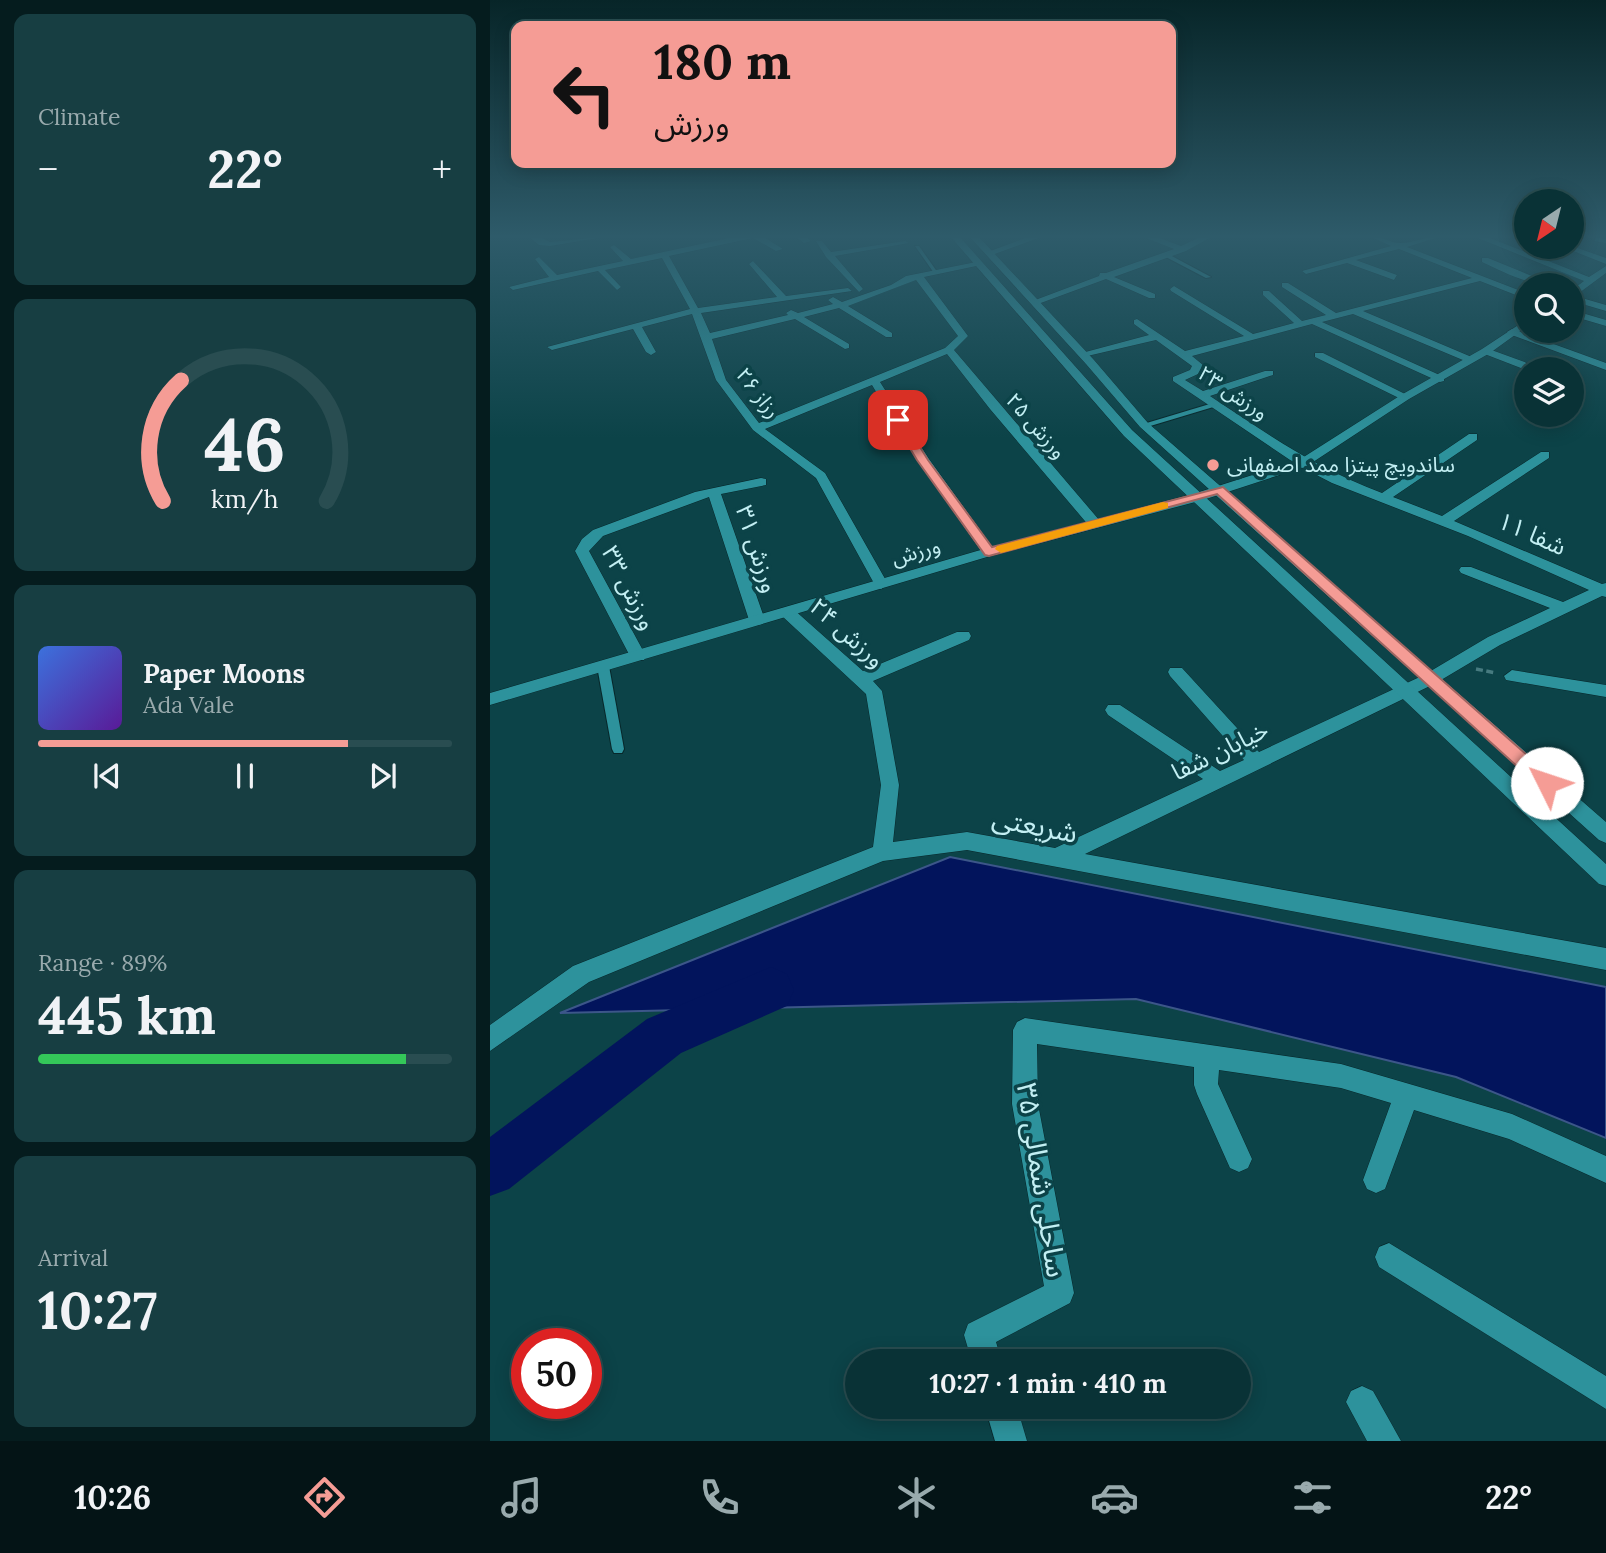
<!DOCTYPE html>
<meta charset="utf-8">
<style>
body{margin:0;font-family:Lora,"Noto Sans Arabic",serif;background:#173e42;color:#f1f3f6;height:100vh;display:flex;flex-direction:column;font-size:26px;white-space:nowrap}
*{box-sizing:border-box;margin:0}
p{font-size:23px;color:#99aaad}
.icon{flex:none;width:38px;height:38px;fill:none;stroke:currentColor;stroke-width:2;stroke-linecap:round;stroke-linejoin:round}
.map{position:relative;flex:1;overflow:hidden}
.panel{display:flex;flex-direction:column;gap:14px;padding:14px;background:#051c1e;width:490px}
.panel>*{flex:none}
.top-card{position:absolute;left:21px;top:21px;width:665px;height:147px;border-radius:14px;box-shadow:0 4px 18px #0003,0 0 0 2px #294d51;background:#f59c95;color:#111;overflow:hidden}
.needle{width:46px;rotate:215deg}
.fabs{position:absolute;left:1024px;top:189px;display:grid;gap:14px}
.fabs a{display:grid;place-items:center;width:70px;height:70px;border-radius:50%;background:#093236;box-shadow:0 4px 18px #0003,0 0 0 2px #294d51;font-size:35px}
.speed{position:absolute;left:21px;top:1328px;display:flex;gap:14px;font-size:35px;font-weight:700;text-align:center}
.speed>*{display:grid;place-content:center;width:91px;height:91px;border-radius:50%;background:#093236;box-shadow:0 4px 18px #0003,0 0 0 2px #294d51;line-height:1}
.speed .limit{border:10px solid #d22;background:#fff;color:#111}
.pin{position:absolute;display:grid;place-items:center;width:60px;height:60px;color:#fff;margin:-30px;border-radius:14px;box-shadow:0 4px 10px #0006}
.me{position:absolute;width:77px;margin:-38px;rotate:311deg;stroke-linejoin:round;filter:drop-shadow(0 0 5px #0008)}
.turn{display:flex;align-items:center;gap:24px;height:147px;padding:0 28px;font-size:32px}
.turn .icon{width:91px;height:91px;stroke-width:2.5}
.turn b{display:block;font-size:49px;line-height:60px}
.big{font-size:52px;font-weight:700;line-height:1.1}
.panel .widget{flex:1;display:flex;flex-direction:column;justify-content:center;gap:10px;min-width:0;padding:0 24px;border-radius:14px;background:#173e42}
.panel .dial{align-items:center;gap:0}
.dial svg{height:182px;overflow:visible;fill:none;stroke:#294d51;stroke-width:7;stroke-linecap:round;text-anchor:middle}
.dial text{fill:#f1f3f6;stroke:none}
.song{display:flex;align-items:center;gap:21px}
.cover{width:84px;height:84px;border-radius:10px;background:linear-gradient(135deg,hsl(220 70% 55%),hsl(270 70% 35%))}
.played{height:7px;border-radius:4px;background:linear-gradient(90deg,#f59c95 75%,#294d51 75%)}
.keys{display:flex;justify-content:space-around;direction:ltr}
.heat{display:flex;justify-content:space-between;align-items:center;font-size:38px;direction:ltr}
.charge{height:10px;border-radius:5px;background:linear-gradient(90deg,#34c759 89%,#294d51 0)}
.trip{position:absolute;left:355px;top:1349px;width:406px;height:70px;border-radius:35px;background:#093236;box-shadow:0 4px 18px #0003,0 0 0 2px #294d51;font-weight:700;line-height:70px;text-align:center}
.menu{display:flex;height:112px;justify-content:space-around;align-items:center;background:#041416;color:#99aaad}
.menu .icon{width:49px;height:49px}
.menu .selected{color:#f59c95}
.menu b{font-size:32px;color:#f1f3f6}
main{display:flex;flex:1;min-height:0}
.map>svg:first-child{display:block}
.water{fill:#02145c;stroke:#3c5689;stroke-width:2}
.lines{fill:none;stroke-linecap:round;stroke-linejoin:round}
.river{fill:#02145c;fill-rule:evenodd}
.service-casing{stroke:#07272a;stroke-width:2}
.minor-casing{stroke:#07272a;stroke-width:1}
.tertiary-casing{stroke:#07272a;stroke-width:1}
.secondary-casing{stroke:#07272a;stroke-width:1}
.path{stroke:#477b80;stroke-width:3.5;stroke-dasharray:7 3.5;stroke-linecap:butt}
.service{fill:#2d929c;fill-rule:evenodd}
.minor{fill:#2d929c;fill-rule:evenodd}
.tertiary{fill:#2d929c;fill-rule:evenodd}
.secondary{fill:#2d929c;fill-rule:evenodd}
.route{fill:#f59c95;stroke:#9f6561;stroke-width:2}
.slow{fill:#f59e0b}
.poi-dot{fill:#f59c95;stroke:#0c4348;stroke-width:2.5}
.labels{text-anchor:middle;stroke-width:7;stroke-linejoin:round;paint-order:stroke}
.far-street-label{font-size:21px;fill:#c3eff3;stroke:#0c4348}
.far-poi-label{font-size:21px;fill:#c3eff3;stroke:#0c4348;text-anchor:start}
.street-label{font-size:24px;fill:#c3eff3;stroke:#0c4348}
.near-street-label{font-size:28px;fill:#c3eff3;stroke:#0c4348}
</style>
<main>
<section class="panel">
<div class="widget"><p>Climate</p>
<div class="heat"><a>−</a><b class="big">22°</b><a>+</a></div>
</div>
<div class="widget dial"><svg viewBox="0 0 100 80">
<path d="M14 69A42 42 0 1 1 86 69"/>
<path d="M14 69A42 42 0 0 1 22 16" stroke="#f59c95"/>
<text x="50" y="56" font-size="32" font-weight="700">46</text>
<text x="50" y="72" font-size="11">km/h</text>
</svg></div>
<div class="widget">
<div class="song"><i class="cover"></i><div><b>Paper Moons</b><p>Ada Vale</p></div></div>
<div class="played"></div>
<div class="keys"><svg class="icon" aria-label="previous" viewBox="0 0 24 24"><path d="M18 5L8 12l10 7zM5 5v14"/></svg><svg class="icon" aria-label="pause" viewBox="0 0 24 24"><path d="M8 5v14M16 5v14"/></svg><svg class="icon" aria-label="next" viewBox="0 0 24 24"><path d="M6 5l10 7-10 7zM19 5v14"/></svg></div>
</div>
<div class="widget"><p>Range · 89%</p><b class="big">445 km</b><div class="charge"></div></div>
<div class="widget"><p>Arrival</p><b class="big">10:27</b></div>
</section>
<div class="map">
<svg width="1116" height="1441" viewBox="0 0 1116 1441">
<rect width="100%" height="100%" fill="#0c4348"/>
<polygon class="water" points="460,857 1116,987 1116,1138 966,1077 646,999 70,1013"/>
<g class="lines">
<polygon class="river" points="281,967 297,974 304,990 297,1006 191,1053 19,1189 0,1196 0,1137 157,1019"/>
<defs>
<g id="service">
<polygon points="425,246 429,246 448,273 444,273"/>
<polygon points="674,254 678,254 721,277 716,278 674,256"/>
<polygon points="723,403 730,405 657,427 650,425"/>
<polygon points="113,662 119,666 134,749 132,753 124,753 122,749 107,666"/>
</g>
<g id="minor">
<polygon points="38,236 48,236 60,242 120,236 60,246 49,245"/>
<path d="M248,236H272L293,249L286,251L263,238L179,256L208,308L287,297L259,264L263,261L296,296L358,288L362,291L211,313L220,333L298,315L296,313L301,310L308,313L343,304L338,300L343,297L352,302L401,285L416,276L491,261V265L434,277L478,336L464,350L610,521V527H600L500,409L457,354L390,382L439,459L506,552L504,555H494L427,460L382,385L275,429L335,473L398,584L391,589L386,587L326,478L263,430L226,380L202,314L152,327L166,352L161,355L156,352L143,329L62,350L57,347L200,309L172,258L115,270L131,287L127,290L108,271L23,290L19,287L59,277L45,259L49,257L67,275L133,261L120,247L124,245L141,259ZM426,280L468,336L455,348L269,423L236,380L222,339L305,319L355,349L359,348V344L314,317L349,308L396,337H402V333L358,306Z"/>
<polygon points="305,236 315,236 321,241 314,243"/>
<polygon points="541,236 554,236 502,255 495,253"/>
<polygon points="651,236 664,236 691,246 712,236 723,236 696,251 624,277 665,294 665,298 659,298 616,279 548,304 540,302 609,276 610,273 616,273 684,249"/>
<path d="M879,236C891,236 902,244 912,243C926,242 938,236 952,236L917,247L1036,293V299L990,281L873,311L984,358L985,360L980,363L863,314L832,322L954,377V381L950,382L822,324L702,356L713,365L708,374L695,380L713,391L775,371H783V375L720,396C779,435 825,468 892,493L979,434H987V440L903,497L952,516L1051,452H1059V458L964,521L1112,584L1116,583V597L1112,596L1010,645L946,683L595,854L1116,948V970L477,850L393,861L99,982L0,1051V1025L83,966L383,847L391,785L376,694L292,616L289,612L292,608H302L373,671L467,632H479L481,636L479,640L383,681L392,691L409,785L403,842L477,832L565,848L713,779L618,715L615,710L618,705H630L730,771L754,760L680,676L678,672L680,668H692L769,752L934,675L998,637L1060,608L971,573L969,570L971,567H981L1073,602L1099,590L978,536L842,483L809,466L683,381V377L700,370L702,366L666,340L593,357L588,354L659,335L644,324V320L647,319L695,351L754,336L681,291L680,289L684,286L763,334L804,323L773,295V291H779L812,321L836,315L792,287V283H798L846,313L982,278L909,249L866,260L907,275L904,280L857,263L816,274L812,271L901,246Z"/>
<polygon points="983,236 995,236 1099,277 1116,266 1116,273 1085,296 1116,305 1116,311 1082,301 1082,290 1094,281"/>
<polygon points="1107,237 1116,239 1116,243 1104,241"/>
<polygon points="326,241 332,241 341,252 415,241 419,243 345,256 373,289 369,292 336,257"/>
<polygon points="1082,246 1116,258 1116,264 1073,247"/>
<path d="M992,258H998L1064,285C1039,286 1014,272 992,262Z"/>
<polygon points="1082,310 1116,320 1116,326 1082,316"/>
<polygon points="1022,329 1116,363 1116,370 1019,334 1017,332"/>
<polygon points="996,348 1048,367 1049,369 1036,370 992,353 991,351"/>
<polygon points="825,353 833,353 921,397 911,399 825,357"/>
<polygon points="271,478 276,479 276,485 231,494 275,620 272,624 267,625 259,620 219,497 113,536 99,551 156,656 154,660 142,660 85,551 92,539 103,530 205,492"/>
<polygon points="1022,670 1116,685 1116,697 1016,680 1014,676"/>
<polygon points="535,1018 851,1064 1022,1114 1116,1156 1116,1183 1019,1139 924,1110 895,1189 886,1193 877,1189 873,1180 901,1103 851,1088 729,1070 728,1084 762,1159 758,1168 749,1172 740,1168 707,1094 704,1085 704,1067 547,1044 548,1104 584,1293 580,1303 506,1342 512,1362 482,1362 474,1335 478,1324 554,1286 522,1104 523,1030 527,1022"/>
<polygon points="899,1243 1116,1376 1116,1409 889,1267 885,1257 889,1247"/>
<polygon points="872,1386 883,1391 911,1441 877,1441 856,1402 861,1391"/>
<polygon points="495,1407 527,1407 537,1441 505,1441"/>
</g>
<polygon id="tertiary" points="1036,320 1036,327 1000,353 919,399 817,466 713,500 497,557 0,705 0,693 487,551 703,494 809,460 911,395 992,349"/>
<g id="secondary">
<polygon points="460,236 469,236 642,430 1116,864 1116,886 1109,884 634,436"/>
<polygon points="479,236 488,236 604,360 658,423 1116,822 1116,843 1109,840 650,427 596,364"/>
</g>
</defs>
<use href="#service" class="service-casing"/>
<use href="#minor" class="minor-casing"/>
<use href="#tertiary" class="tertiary-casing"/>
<use href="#secondary" class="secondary-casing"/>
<polyline class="path" points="986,669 1006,673"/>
<use href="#service" class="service"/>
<use href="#minor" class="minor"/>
<use href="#tertiary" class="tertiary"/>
<use href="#secondary" class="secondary"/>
</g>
<linearGradient id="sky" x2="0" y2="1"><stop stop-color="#072528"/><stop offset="0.54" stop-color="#2e5b6a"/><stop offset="1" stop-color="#2e5b6a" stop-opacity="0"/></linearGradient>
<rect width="1116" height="438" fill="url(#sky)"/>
<polygon class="route" points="408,417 412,418 438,460 502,547 733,487 1063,778 1066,783 1063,788 1051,788 727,494 499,556 495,555 427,460 403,420"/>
<polygon class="slow" points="673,502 678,503 678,508 511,553 505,549 507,546"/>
<circle class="poi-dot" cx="723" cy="465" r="7"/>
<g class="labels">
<g class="far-street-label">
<text transform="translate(268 393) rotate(52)" y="7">رزاز ۲۶</text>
<text transform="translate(743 393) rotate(34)" y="7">ورزش ۲۳</text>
<text transform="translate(546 426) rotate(49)" y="7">ورزش ۲۵</text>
<text transform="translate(426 552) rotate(-16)" y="7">ورزش</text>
</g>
<g class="far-poi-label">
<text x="737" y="472">ساندویچ پیتزا ممد اصفهانی</text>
</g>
<g class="street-label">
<text transform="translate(1042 534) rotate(24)" y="8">شفا ۱۱</text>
<text transform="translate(267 549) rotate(72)" y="8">ورزش ۳۱</text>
<text transform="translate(139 588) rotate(63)" y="8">ورزش ۳۳</text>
<text transform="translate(357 633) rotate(42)" y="8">ورزش ۲۴</text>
<text transform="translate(730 751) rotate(-26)" y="8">خیابان شفا</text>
</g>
<g class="near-street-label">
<text transform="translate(545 825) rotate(11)" y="10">شریعتی</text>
<text transform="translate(552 1180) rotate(81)" y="10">ساحلی شمالی ۳۵</text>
</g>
</g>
</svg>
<div class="fabs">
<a><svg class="needle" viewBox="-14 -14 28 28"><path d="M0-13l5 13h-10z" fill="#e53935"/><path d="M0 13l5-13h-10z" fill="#99aaad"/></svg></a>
<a><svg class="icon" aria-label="search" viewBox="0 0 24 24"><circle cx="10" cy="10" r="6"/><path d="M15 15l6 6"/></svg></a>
<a><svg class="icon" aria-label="layers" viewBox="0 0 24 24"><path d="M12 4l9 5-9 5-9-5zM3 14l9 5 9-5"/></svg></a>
</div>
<div class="speed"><div class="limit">50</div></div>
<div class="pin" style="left:408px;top:420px;background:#d93025"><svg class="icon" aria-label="arrive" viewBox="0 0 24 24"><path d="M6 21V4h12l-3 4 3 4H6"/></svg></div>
<svg class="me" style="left:1057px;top:783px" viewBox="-20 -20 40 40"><circle r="19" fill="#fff"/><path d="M0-13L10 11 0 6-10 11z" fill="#f59c95"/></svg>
<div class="trip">10:27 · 1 min · 410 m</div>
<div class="top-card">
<div class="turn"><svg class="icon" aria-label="left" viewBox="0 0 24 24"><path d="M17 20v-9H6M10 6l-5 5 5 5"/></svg><div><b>180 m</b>ورزش</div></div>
</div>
</div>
</main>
<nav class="menu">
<b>10:26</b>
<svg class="icon selected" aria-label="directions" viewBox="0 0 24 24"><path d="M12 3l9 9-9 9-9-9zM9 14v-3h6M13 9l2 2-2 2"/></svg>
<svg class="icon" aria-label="music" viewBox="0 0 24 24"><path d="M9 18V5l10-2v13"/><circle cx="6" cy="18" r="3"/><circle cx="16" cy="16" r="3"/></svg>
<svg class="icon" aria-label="phone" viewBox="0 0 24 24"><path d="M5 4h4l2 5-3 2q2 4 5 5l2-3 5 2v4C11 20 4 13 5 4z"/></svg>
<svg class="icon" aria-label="climate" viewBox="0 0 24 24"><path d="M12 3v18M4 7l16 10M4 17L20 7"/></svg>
<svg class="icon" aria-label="car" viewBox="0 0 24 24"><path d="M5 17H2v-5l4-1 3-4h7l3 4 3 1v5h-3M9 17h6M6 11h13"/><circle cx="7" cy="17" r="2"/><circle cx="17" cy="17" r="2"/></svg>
<svg class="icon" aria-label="filters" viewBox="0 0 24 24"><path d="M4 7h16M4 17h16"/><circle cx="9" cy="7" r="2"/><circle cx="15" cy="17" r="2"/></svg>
<b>22°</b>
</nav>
